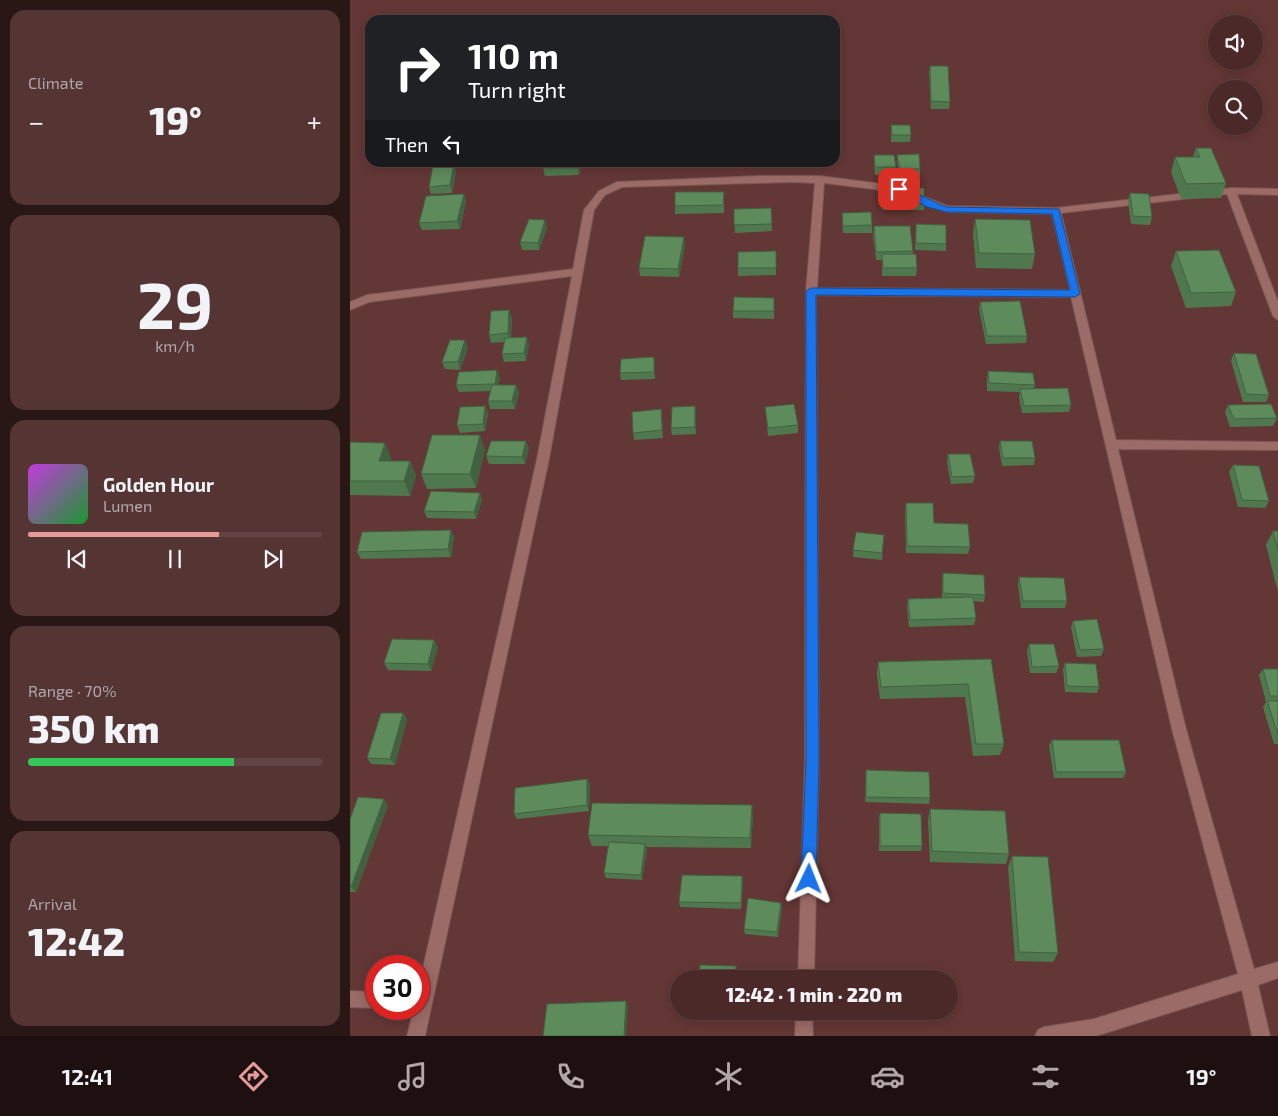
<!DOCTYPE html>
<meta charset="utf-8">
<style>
body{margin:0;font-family:"Exo 2",sans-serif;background:#543534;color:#f1f3f6;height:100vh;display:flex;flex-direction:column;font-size:19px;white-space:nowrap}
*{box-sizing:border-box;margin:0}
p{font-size:16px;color:#b2a6a8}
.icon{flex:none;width:28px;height:28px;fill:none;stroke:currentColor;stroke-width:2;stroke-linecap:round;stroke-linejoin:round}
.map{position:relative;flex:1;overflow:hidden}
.sheet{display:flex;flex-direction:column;gap:10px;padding:10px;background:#291716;width:350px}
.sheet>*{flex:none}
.banner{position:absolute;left:15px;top:15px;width:475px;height:152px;border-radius:15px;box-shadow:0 2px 12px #0003,0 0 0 1px #614545;background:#202124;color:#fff;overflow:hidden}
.controls{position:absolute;left:858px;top:15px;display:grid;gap:10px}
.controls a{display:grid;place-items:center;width:55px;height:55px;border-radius:50%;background:#4a2928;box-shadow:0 2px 12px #0003,0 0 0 1px #614545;font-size:25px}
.speed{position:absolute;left:15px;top:955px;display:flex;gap:10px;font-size:25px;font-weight:700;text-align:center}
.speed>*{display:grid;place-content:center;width:65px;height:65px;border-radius:50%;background:#4a2928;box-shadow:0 2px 12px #0003,0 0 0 1px #614545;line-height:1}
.speed .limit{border:8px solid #d22;background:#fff;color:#111}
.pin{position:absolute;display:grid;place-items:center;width:42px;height:42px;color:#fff;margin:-21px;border-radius:10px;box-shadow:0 2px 8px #0006}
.me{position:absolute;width:55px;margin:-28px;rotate:2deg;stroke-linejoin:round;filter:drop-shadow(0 0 4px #0008)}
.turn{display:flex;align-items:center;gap:18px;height:105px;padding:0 20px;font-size:22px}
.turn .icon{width:65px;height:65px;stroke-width:2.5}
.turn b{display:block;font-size:35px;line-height:42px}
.then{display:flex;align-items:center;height:48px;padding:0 20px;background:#0003;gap:10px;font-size:19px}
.big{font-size:38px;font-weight:800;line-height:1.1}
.sheet .card{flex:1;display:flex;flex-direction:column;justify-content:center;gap:8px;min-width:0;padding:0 18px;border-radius:15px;background:#543534}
.sheet .dial{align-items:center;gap:0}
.dial b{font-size:65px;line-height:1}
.song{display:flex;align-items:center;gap:15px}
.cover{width:60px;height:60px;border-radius:8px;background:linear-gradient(135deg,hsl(290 70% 55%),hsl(130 70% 35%))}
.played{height:5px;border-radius:2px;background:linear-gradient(90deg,#e69b98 65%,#614545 65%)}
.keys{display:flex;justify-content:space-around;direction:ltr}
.heat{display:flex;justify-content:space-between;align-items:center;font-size:28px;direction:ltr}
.charge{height:8px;border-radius:4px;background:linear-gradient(90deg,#34c759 70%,#614545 0)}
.trip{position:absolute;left:320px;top:970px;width:288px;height:50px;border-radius:25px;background:#4a2928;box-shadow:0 2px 12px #0003,0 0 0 1px #614545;font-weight:800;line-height:50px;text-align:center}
.menu{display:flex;height:80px;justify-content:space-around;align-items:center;background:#1e1010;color:#b2a6a8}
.menu .icon{width:35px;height:35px}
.menu .selected{color:#e69b98}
.menu b{font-size:22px;color:#f1f3f6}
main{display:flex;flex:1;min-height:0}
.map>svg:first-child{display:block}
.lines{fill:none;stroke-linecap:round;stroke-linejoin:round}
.minor-casing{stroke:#7a5553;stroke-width:2}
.minor{fill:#9b6b67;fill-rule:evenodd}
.wall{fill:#50784f}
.shaded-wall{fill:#416140}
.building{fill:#5d8b5c;stroke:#416140}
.route{fill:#1a73e8;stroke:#114b97}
</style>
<main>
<section class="sheet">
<div class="card"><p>Climate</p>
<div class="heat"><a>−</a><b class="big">19°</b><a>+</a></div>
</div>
<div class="card dial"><b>29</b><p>km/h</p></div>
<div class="card">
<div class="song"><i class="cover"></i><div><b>Golden Hour</b><p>Lumen</p></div></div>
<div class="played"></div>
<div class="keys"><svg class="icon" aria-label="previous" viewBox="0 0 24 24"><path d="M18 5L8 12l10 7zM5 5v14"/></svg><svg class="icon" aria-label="pause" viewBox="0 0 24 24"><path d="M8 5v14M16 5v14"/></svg><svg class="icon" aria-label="next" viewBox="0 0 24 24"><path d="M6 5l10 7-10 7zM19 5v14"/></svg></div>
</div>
<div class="card"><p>Range · 70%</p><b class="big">350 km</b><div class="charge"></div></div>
<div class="card"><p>Arrival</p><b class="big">12:42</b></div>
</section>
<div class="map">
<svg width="928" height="1036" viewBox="0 0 928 1036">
<rect width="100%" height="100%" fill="#633735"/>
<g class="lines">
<defs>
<g id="minor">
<path d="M409,176H470L548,186L597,206L706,208L881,188L928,189V195L887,194L928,302V320L923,316L877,194L711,213L766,440L928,442V450L768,449L836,729L904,969L928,962V978L908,985L920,1036H902L892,990L746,1036H685L688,1030L694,1027L744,1019L888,974L822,729L721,297L466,295L469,760L464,979H448L455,760L456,291L465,183L444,182L272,187L255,195L244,210L199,459L75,1036H57L64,1009H69V986L187,459L222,276L19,302L0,310V302L17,295L223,269L234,210L249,191L267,182ZM474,183L547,192L597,212L702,214L720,290L467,288Z"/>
<polygon points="0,991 26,992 26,1008 0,1007"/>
<polygon points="446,1011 462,1011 463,1036 445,1036"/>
</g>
</defs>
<use href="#minor" class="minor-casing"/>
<use href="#minor" class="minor"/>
</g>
<g class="wall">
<polygon points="580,66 600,102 599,109 581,109 579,73"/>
<polygon points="541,125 561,135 560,142 541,142"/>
<polygon points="846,148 876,183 871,198 831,199 821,172 825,157 843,157"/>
<polygon points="524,155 546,167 545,174 525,175 524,163"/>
<polygon points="547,155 570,169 570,176 549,177 547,162"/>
<polygon points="231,164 229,175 195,176 193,168"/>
<polygon points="106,172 102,193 81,194 79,187"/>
<polygon points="550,188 574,203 574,210 550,210"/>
<polygon points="531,190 548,202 548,209 532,210 531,198"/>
<polygon points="374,192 374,213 325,214 325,206"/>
<polygon points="780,193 802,217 800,225 781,224 778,201"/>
<polygon points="114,194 116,202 110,229 72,230 69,223"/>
<polygon points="421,208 422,231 385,233 384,209"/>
<polygon points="492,213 522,225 522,233 493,233"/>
<polygon points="625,219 685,254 682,269 626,268 623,234"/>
<polygon points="195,220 197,228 189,250 172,250 170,242"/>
<polygon points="566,224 596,244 596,251 565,250"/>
<polygon points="524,226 563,251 563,254 567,268 566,276 532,276 532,260 526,260 523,234"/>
<polygon points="335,245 329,277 290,276 289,268"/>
<polygon points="426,251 426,275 388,276 388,268"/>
<polygon points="826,251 886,292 881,306 836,308 821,266"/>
<polygon points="424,298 424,319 383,318 383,311"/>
<polygon points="630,302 677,336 676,343 636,344 629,309"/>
<polygon points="162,317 161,338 179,345 176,361 154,362 152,354 155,342 141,343 139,335"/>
<polygon points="118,348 110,370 95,369 92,362"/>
<polygon points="884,353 919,395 916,402 893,402 881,361"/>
<polygon points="305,365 305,379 271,380 270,373"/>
<polygon points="638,371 685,385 684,389 721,405 719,412 672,413 669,397 670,392 637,391 637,379"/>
<polygon points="150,378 148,385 166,385 169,393 165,409 140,409 138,401 140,391 109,392 106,385"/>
<polygon points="878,405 927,418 923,426 880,427 875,412"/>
<polygon points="135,406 138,413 135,431 110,433 107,425"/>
<polygon points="345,406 346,414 346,434 322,435 321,428"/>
<polygon points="415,407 448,425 448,433 418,436"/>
<polygon points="311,409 312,417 313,438 284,440 283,433"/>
<polygon points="176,441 179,448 175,464 139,464 136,456"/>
<polygon points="650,441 685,458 684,465 652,466 649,448"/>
<polygon points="0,442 41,457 40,461 60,461 66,476 60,496 0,495"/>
<polygon points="135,449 126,488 77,489 71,474"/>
<polygon points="598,454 625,476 623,483 601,484 597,462"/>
<polygon points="883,465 919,501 915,508 888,507 879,472"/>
<polygon points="130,493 132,500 126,519 77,518 74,511"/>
<polygon points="556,503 584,523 620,547 618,554 556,553 555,510"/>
<polygon points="101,530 104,537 101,557 11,559 7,552"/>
<polygon points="923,531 928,531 928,592 916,545"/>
<polygon points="534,535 532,560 503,557 503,550"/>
<polygon points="593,573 635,595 634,602 623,601 626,618 624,625 559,627 557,606 558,599 592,598 592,580"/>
<polygon points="669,577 717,601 715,608 671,608 668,584"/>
<polygon points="723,621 754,649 751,656 727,657 721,627"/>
<polygon points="679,644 709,666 706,673 680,673 677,651"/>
<polygon points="88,647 81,671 38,670 34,663"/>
<polygon points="641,659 654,744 650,755 623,756 615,697 530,699 527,674 528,662"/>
<polygon points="715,663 749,687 747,693 715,692 713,669"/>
<polygon points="913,669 928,669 928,744 924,744 913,707 916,702 909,675"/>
<polygon points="53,713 57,719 45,765 21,764 17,758"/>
<polygon points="702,740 776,772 773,778 704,778 699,746"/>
<polygon points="516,770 580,798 579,804 515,802"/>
<polygon points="237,779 240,785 239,811 167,819 164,814"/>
<polygon points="38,805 6,892 0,892 0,819"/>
<polygon points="580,809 659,854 656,864 580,862 578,820"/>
<polygon points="530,813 572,846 571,851 529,851 529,818"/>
<polygon points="403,816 401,848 296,847 297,849 292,880 256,878 254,873 258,846 242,846 238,835"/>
<polygon points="662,856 708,953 703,962 665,961 658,867"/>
<polygon points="392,876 393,882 391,909 330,907 329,902"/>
<polygon points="431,903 432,908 428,937 395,934 394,929"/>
</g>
<g class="shaded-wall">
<polygon points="228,162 230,162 231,164 229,175 227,168"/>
<polygon points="104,164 106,172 102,193 100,185"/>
<polygon points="114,194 116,202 110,229 107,221"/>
<polygon points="195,220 197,228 189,250 188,243"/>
<polygon points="334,237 335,245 329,277 328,269"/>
<polygon points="159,310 162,317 160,341 158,333"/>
<polygon points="177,337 179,345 176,361 174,353"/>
<polygon points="115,340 118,348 110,370 108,362"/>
<polygon points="304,357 305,365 305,379 304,372"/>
<polygon points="147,370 150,378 147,391 145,384"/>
<polygon points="166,385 169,393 165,409 162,401"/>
<polygon points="135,406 138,413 135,431 133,424"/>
<polygon points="345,406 346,414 346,434 345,427"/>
<polygon points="311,409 312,417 313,438 312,430"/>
<polygon points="130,435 135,449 126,488 120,474"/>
<polygon points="176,441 179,448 175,464 172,457"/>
<polygon points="35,443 41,457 36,476 29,461"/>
<polygon points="60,461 66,476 60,496 54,481"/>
<polygon points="130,493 132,500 126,519 124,512"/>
<polygon points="101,530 104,537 101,557 98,549"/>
<polygon points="84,640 88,647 81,671 78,664"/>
<polygon points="53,713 57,719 45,765 40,759"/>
<polygon points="237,779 240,785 239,811 237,805"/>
<polygon points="34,799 38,805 6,892 1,887"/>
<polygon points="402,805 403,816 401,848 400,838"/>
<polygon points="295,844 297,849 292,880 291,875"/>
<polygon points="392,876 393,882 391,909 391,903"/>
<polygon points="431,903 432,908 428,937 427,932"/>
<polygon points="386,966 387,970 386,979 385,979"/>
<polygon points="276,1001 278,1006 276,1036 274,1036"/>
</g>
<g class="building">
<polygon points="580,66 598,66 600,102 581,101"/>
<polygon points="541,125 560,125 561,135 542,135"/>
<polygon points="846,148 861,148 876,183 836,184 825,157 850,157"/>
<polygon points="569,154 570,169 550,169 547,155"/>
<polygon points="524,155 544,155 546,167 525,167"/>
<polygon points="195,162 228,162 227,168 193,168"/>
<polygon points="104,164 100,185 79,187 83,165"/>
<polygon points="550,188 574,188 574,203 551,202"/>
<polygon points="531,190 547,190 548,202 533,202"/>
<polygon points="325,192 374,192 373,205 325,206"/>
<polygon points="780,193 799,194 802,217 783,216"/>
<polygon points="114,194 107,221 69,223 76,196"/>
<polygon points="421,208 422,224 384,225 384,209"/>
<polygon points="521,212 522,225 493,226 492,213"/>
<polygon points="179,219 195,220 188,243 170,242"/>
<polygon points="625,219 680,220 685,254 629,253"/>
<polygon points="566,224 596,225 596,244 566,243"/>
<polygon points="524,226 560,226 563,251 526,252"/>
<polygon points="295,236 334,237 328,269 289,268"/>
<polygon points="869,250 886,292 841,293 826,251"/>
<polygon points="426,251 426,268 388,268 388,252"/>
<polygon points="532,254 566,254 567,268 533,268"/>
<polygon points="384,297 424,298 424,311 383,311"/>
<polygon points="670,301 677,336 637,336 630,302"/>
<polygon points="159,310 158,333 139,335 141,311"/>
<polygon points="177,337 174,353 152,354 155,338"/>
<polygon points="100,340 115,340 108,362 92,362"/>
<polygon points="884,353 906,354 919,395 896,394"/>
<polygon points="304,357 304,372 270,373 271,359"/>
<polygon points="147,370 145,384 106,385 109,372"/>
<polygon points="638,371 683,373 685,385 639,383"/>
<polygon points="142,385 166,385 162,401 138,401"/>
<polygon points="718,388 721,405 674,406 670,389"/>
<polygon points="444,404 448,425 418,428 415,407"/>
<polygon points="921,404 927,418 884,419 878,405"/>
<polygon points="135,406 133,424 107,425 110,407"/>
<polygon points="345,406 345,427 321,428 322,407"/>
<polygon points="311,409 312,430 283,433 282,412"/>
<polygon points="82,435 130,435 120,474 71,474"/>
<polygon points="141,441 176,441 172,457 136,456"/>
<polygon points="650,441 682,441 685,458 653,458"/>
<polygon points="0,442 35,443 29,461 60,461 54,481 0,481"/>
<polygon points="598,454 620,454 625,476 602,477"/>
<polygon points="883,465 909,466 919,501 892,500"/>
<polygon points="81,491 130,493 124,512 74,511"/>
<polygon points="556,503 583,503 584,523 618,524 620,547 557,546"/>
<polygon points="101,530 98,549 7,552 12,532"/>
<polygon points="923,531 928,531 928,550"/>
<polygon points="506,532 534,535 532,553 503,550"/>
<polygon points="593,573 634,575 635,595 593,593"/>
<polygon points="669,577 714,578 717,601 673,601"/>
<polygon points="623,597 626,618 560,620 558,599"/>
<polygon points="747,619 754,649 730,650 723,621"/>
<polygon points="42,639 84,640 78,664 34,663"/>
<polygon points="679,644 704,644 709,666 682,667"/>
<polygon points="641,659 654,744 626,744 618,684 531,687 528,662"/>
<polygon points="715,663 746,664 749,687 717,686"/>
<polygon points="913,669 928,669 928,696 920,696"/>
<polygon points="917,701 928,701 928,735"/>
<polygon points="31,713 53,713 40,759 17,758"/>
<polygon points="702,740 769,740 776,772 706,772"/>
<polygon points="516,770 579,772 580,798 516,797"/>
<polygon points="237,779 237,805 164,814 165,788"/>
<polygon points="8,797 34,799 1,887 0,887 0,819"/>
<polygon points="242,803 402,805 400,838 238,835"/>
<polygon points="580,809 655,811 659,854 582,851"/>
<polygon points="530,813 571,814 572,846 530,846"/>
<polygon points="259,842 295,844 291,875 254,873"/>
<polygon points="662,856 698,857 708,953 669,952"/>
<polygon points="332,875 392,876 391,903 329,902"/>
<polygon points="398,898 431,903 427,932 394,929"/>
<polygon points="350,965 386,966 385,979 348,979"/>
<polygon points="276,1001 274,1036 193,1036 197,1004"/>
</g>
<path class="route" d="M546,187C558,186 583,203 597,207L709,209L730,294L725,297L466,295L469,760L466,879L464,884L459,886L454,884L451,879L456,760V291L461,288L720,290L702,214L597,212L577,207L546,191Z"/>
</svg>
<div class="controls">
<a><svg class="icon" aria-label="sound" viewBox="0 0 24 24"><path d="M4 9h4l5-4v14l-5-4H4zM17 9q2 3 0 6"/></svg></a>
<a><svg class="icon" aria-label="search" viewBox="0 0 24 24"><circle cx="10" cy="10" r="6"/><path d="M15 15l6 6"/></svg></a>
</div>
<div class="speed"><div class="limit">30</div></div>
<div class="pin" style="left:549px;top:189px;background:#d93025"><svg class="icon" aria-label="arrive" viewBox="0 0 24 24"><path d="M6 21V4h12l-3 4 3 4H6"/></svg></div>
<svg class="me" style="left:459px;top:879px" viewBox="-20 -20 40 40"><path d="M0-17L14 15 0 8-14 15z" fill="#1a73e8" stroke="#fff" stroke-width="4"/></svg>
<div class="trip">12:42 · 1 min · 220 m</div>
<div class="banner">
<div class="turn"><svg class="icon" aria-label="right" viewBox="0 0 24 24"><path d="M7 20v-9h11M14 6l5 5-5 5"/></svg><div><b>110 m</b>Turn right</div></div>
<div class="then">Then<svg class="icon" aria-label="left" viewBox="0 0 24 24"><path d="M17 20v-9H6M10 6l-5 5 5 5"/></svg></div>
</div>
</div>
</main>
<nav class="menu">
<b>12:41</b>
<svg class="icon selected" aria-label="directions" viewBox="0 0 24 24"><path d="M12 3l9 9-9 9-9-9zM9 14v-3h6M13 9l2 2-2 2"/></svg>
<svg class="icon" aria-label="music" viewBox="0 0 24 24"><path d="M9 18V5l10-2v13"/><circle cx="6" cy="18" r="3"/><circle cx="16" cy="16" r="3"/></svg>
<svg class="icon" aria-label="phone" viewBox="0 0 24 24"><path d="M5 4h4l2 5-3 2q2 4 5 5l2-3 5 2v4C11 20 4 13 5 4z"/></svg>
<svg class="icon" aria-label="climate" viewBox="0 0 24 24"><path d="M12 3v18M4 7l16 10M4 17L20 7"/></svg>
<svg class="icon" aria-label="car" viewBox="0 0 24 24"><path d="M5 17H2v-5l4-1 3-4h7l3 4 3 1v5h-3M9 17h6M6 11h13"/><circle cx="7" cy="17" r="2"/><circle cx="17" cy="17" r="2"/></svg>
<svg class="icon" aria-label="filters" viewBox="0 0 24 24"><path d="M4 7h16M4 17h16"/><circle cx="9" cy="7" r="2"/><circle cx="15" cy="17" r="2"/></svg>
<b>19°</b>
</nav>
